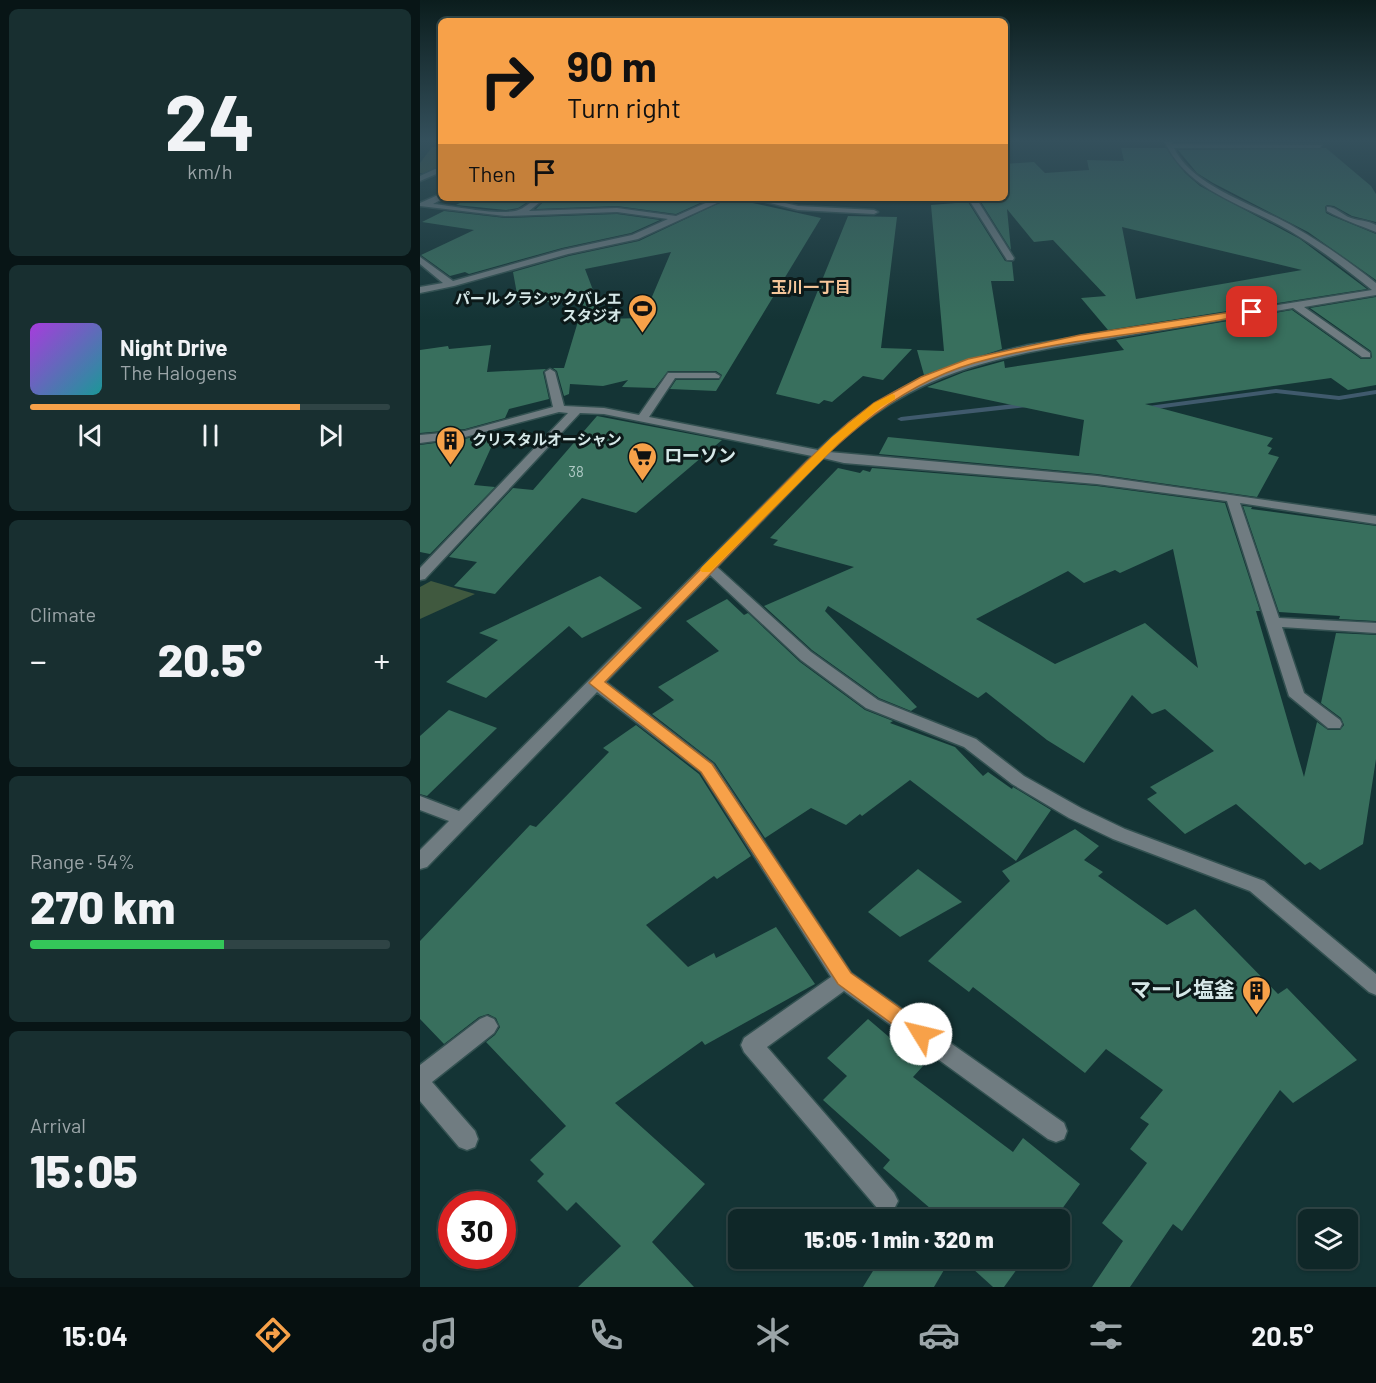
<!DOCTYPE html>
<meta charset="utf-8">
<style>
body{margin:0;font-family:Barlow,"Noto Sans JP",sans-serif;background:#182f30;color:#f1f3f6;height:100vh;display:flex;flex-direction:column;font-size:22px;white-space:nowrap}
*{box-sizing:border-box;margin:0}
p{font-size:20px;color:#9ba5a8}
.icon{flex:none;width:33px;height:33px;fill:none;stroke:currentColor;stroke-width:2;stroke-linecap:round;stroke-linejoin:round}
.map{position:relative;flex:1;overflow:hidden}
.sheet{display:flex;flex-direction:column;gap:9px;padding:9px;background:#081516;width:420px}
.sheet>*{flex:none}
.guide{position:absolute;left:18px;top:18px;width:570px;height:183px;border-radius:9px;box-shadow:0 2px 4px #0004,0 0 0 2px #2f4445;background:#f7a149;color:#111;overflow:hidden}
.controls{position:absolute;left:878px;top:1209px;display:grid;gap:12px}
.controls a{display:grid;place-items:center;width:60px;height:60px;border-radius:9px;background:#0f2728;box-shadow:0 2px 4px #0004,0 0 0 2px #2f4445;font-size:30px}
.speed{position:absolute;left:18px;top:1191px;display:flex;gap:12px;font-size:30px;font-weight:700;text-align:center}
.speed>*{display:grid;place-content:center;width:78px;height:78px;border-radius:50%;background:#0f2728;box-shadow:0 2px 4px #0004,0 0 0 2px #2f4445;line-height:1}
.speed .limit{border:9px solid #d22;background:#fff;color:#111}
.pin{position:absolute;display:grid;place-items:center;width:51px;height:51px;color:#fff;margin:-26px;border-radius:12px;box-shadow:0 3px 9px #0006}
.me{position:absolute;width:66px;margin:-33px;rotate:306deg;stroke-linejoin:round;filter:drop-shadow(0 0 4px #0008)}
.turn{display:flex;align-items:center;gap:21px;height:126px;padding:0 30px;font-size:27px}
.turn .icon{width:78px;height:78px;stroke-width:2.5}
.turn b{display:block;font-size:42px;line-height:51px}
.then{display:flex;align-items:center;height:57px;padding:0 30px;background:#0003;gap:12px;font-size:22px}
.big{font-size:45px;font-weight:800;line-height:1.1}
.sheet .card{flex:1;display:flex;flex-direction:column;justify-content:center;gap:9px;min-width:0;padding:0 21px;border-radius:9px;background:#182f30}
.sheet .dial{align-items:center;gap:0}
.dial b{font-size:78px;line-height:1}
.song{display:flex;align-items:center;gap:18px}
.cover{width:72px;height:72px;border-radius:9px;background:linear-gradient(135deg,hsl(280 70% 55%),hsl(180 70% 35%))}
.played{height:6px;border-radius:3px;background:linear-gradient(90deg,#f7a149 75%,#2f4445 75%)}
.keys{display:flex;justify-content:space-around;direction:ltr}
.heat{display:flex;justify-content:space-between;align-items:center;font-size:33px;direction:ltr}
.charge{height:9px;border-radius:4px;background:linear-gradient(90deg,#34c759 54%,#2f4445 0)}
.trip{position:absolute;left:308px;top:1209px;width:342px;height:60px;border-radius:9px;background:#0f2728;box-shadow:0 2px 4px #0004,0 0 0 2px #2f4445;font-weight:800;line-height:60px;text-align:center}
.dock{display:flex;height:96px;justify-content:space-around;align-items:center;background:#061010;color:#9ba5a8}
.dock .icon{width:42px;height:42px}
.dock .on{color:#f7a149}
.dock b{font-size:27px;color:#f1f3f6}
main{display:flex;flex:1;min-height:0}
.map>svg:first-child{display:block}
.green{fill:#40593f}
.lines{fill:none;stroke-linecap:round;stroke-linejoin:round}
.stream{fill:#405a6d;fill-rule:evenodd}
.building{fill:#386f5d;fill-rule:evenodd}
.minor-casing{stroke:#335151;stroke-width:3}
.minor{fill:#707c81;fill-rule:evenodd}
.route{fill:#f7a149;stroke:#a1692f;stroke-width:1.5}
.slow{fill:#f59e0b}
.labels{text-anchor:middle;stroke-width:6;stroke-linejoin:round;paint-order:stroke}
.far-poi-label{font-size:15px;font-weight:bold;fill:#d5e7e7;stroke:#0c1919;text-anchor:end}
.number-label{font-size:15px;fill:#aec9c4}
.far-neighbourhood-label{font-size:16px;font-weight:bold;fill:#f6c69a;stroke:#0c1919}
.poi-label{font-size:18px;font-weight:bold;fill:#d5e7e7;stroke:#0c1919;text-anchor:start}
.near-poi-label{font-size:21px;font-weight:bold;fill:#d5e7e7;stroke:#0c1919;text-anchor:end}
</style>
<main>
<section class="sheet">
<div class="card dial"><b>24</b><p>km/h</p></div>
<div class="card">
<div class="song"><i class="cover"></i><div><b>Night Drive</b><p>The Halogens</p></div></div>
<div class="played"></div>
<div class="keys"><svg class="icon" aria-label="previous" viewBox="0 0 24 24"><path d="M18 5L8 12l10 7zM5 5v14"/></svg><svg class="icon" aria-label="pause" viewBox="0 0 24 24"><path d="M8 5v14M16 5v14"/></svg><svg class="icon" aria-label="next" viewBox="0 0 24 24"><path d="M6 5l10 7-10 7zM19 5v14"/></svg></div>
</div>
<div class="card"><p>Climate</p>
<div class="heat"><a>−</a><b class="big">20.5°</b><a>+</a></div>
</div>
<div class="card"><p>Range · 54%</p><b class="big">270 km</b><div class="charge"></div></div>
<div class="card"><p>Arrival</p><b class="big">15:05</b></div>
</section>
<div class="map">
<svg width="956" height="1287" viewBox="0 0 956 1287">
<rect width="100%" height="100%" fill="#143435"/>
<g class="green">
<polygon points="12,147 21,147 21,166 5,173 0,173 0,163"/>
<polygon points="11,581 55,594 0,619 0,587"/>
</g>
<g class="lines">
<g class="stream">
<polygon points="856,389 919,396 956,390 956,394 919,400 856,393 721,411 717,409 721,407"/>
<polygon points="612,402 616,404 615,406 481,421 477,419 481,417"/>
</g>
</g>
<g class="building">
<path d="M701,148H746L765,173L780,186L880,239L947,289L688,330L661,298L686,296L633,240L614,242L587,209L591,250L561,202L585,200V164L614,162L625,173L669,170L667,160L704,161ZM702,227L882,270L716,299Z"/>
<polygon points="902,148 906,148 951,186 956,194 956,222 932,216 914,206 907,205 905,207 906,213 912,216 956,234 956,280 888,232 793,183 777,173 758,150"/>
<polygon points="49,198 114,198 98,208 86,210 36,205"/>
<polygon points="127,198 291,198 256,214 197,206 116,209"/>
<path d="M310,198L401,218L296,391L250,389L256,380H299L302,375L296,371H248L235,388L202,387L208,380L183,386L150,384L149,394L144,396L137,371L133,368H144L165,298L99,305L93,272L149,256L219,241ZM251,252L223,318L184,319L165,269Z"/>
<polygon points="548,202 585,261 592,262 594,281 571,281 582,349 504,375 497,350 524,351 511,205"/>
<polygon points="24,211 85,218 197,214 240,220 211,233 142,248 49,274 45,272 30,276 1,255 54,230 2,222"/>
<polygon points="428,216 477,217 461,348 492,349 463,380 443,376 412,402 404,400 399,404 356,394"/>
<polygon points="956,297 956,385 928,390 911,378 725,404 853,438 847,446 852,448 848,454 859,457 837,497 677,474 459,454 468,437 659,456 664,420 507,387 544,372 584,361 585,368 704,350 696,340 872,310 941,359 950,359 952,357 951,351 890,308"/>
<polygon points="71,345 67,372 126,369 123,372 129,399 89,409 85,418 45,429 0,433 0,350 28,346 29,349"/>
<polygon points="177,416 302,440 216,513 162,498 75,594 34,586 57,562 29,557 93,488 113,490"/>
<polygon points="79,430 54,485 75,487 10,554 0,552 0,445 45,439"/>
<path d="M418,468L440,473L443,470L450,472L452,468L677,486L805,503L840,611H836L884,777L897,722L908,730H920L924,725L921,718L901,703L916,633L956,635V759L943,844L900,870L890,862L885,865L816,804L765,834L727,799L737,793L730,787L794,751L745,709L732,714L712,695L664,763L627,740L566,692L558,698L408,606L405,611L497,707L491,711L459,698L392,650L344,606L434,567L353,545L358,540L350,538ZM753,549L778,668L725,623L635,664L556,619L648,571L664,583L695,570L700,573Z"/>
<polygon points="823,506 832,507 831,509 956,526 956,621 919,619 920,616 859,612"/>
<polygon points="180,576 222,608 162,638 149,626 66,698 26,682 78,640 59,633"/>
<polygon points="307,599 324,615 328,613 380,662 445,710 473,721 470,723 535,747 563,776 568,772 592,789 593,787 631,810 596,861 490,780 442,816 440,814 426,825 391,808 345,838 295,763 232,714 254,700 238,687 299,651 266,621"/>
<polygon points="29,710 77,728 7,796 0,794 0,736"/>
<polygon points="216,725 279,774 331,856 297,879 294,876 226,925 268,967 294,953 296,958 356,927 395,984 285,1045 282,1041 195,1103 285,1184 232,1242 274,1287 158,1287 201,1246 156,1202 147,1211 117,1181 124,1174 110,1160 146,1126 66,1042 75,1035 80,1027 76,1018 68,1014 59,1017 24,1044 0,1019 0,941 110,825 116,827 189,752 183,748"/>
<polygon points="655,829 679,846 664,860 683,872 678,876 747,925 775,909 858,994 867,988 937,1060 873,1103 860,1090 762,1231 753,1224 710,1287 672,1287 703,1241 682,1223 727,1163 710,1149 729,1124 720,1118 743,1090 686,1049 665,1073 553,987 549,992 508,961 590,881 582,871"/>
<polygon points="498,869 542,902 480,937 448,912"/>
<polygon points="448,1019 503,1066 493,1077 593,1152 603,1138 660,1184 634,1220 524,1220 463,1168 470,1160 403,1100 427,1076 407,1058"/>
<polygon points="461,1258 531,1258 514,1287 443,1287"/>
<polygon points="541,1258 605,1258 584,1287 573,1287"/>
</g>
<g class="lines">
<defs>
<g id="minor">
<path d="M744,140H751L752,144L902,145L900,148H754C773,188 840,206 876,228C904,244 931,263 956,283V295L884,307L950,353V357H942L873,308C815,318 757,327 698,337C585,355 495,368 409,452L677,476L956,516V524L820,503L859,618L956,623V633L862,627L884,693L920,720L922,724L920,728H908L869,696L807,501L677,484L424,463L403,458L297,567L391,652L458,700L556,739L604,776L661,808L705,829L844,881L956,974V995L949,992L830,891L693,839L649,818L592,784L544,747L446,708L381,660L290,575L186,682L293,764L431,973L644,1123L647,1131L644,1139L636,1142L628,1139L424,991L347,1047L474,1193L478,1201L474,1209L466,1213L458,1209L324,1052L321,1045L324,1038L411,977L281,772L177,692L7,867L0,869V850L29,821L0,810V796L39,811L392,456L184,414L160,413L5,579L0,580V568L148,413L139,412L45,437L0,443V435L45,431L133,407L125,372L130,369L135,372L144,406L184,408L219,415L248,373H295L300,376L299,378H255L229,417L398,450C462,388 522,365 608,345L952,290C926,269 899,248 870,231C824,204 766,191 744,140Z"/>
<polygon points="15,169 21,169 21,172 0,181 0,176"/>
<path d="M18,195L24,198L13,204C35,206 74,215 95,211C107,209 110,198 125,198L109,211L197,208L256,216L297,198H308L218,239L148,254L34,286L0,293V287L23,283L0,264V257L33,281L143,250L212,235L248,219L197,212L85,216L0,206V203Z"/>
<polygon points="330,198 344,198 378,206 454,210 458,212 454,214 378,210"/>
<polygon points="548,198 556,198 594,258 593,260 587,260"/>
<path d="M907,207C917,207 922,215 931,218C940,221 947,220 956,225V232C939,225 923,220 907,211Z"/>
<polygon points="67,1016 74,1019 78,1026 74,1033 12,1082 55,1131 58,1139 55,1147 47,1150 39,1147 0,1101 0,1065 60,1019"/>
</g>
</defs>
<use href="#minor" class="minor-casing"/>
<use href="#minor" class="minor"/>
</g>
<linearGradient id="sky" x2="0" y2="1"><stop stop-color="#0b1d1d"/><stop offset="0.44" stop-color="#34505c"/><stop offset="1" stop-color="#34505c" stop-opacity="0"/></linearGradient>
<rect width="956" height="320" fill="url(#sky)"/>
<path class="route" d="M832,309L835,310V313C743,334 646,337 554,363C459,391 396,465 330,533C281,583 233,633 185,682L292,764L431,973L508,1028L511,1034L508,1040L501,1043L494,1040L418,984L281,772L169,683L386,462L428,423L454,403L501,377L548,359L660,335Z"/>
<polygon class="slow" points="472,394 475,395 475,399 461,407 420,442 290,572 282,572 280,570 282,567 412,437 454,403"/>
<defs>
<symbol id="stadium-pin" viewBox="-11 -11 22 30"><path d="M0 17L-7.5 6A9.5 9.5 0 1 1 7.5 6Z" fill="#f7a149" stroke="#0c1919"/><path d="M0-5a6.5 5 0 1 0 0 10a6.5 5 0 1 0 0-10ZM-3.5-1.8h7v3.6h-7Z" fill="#111"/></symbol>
<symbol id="building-pin" viewBox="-11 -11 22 30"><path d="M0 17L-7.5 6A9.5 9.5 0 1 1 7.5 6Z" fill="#f7a149" stroke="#0c1919"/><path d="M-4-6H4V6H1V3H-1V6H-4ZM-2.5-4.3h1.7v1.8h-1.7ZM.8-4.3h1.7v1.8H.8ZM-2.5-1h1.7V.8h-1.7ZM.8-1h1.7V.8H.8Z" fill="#111"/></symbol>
<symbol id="supermarket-pin" viewBox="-11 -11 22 30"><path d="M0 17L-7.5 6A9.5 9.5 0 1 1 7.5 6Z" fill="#f7a149" stroke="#0c1919"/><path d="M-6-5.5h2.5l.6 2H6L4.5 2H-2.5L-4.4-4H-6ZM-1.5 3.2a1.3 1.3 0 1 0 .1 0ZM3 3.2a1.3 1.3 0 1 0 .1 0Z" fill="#111"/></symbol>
</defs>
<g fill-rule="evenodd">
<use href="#stadium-pin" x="206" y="292" width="33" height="45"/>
<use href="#building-pin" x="14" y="424" width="33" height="45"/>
<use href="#supermarket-pin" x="206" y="440" width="33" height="45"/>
<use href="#building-pin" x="820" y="974" width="33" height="45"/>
</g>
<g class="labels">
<g class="far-poi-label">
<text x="202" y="304">パール クラシックバレエ<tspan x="202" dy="17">スタジオ</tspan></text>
<text x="52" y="445" text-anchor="start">クリスタルオーシャン</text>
</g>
<g class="number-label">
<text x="156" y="477">38</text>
</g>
<g class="far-neighbourhood-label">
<text x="391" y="293">玉川一丁目</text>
</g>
<g class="poi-label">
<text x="244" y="462">ローソン</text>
</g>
<g class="near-poi-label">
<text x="815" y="997">マーレ塩釜</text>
</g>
</g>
</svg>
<div class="controls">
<a><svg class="icon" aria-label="layers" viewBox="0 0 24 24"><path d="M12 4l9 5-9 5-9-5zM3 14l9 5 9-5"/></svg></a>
</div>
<div class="speed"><div class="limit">30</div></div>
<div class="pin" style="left:832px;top:312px;background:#d93025"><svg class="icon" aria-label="arrive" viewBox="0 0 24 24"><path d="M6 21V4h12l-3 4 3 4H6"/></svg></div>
<svg class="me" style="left:501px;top:1034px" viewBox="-20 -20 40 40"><circle r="19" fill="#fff"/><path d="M0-13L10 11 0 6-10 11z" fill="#f7a149"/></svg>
<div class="trip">15:05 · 1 min · 320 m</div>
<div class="guide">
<div class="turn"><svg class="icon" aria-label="right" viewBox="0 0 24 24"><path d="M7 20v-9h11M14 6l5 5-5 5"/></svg><div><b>90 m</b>Turn right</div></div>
<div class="then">Then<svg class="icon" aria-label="arrive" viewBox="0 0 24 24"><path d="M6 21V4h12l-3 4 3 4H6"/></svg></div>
</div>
</div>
</main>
<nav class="dock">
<b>15:04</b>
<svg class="icon on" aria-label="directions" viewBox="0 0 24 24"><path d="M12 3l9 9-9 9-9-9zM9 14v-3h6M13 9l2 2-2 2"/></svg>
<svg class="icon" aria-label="music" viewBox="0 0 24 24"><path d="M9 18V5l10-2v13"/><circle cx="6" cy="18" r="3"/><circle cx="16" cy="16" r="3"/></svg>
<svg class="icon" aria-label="phone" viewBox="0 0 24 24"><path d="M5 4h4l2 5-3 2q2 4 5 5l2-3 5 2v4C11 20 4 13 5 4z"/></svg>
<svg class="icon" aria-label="climate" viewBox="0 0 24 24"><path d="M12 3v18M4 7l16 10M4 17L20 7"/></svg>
<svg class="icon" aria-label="car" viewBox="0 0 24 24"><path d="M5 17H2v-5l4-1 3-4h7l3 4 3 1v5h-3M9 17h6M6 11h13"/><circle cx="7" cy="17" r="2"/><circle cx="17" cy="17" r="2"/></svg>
<svg class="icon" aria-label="filters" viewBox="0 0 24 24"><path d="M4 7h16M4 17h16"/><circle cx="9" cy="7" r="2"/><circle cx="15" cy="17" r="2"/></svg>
<b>20.5°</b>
</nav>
